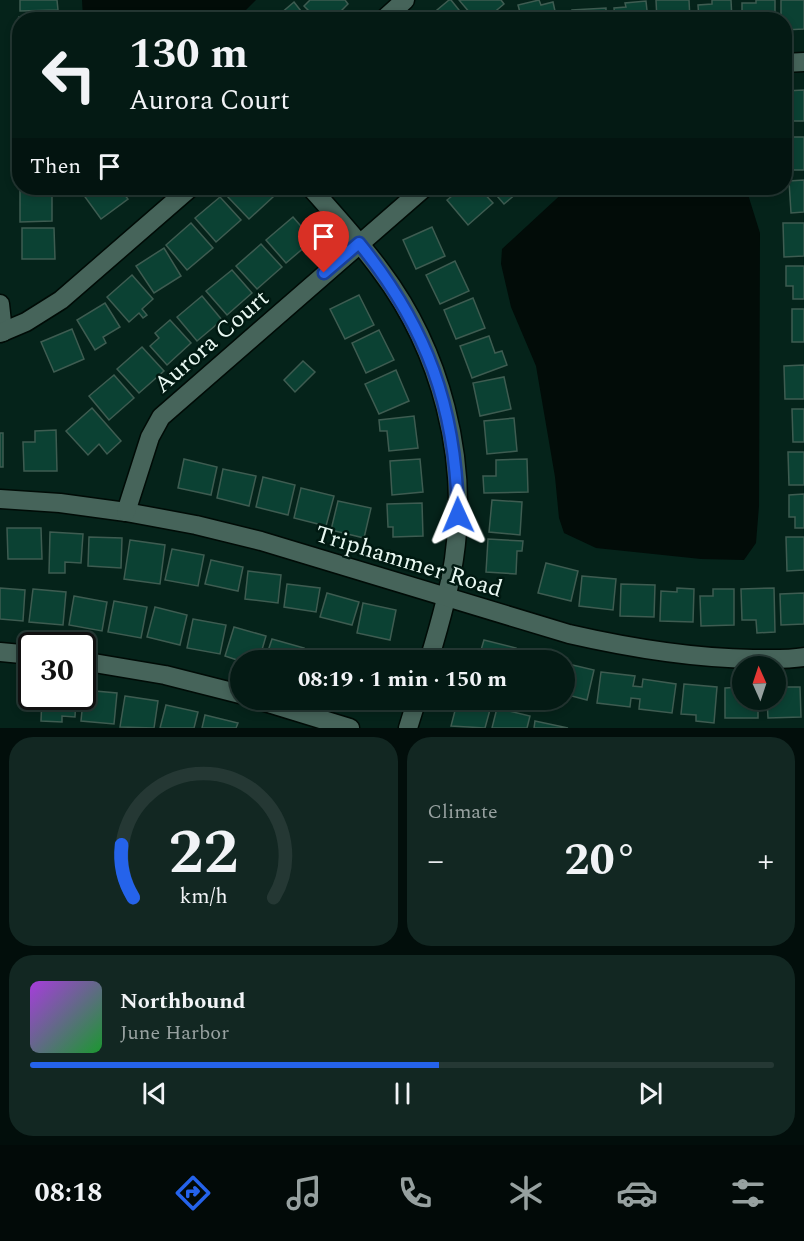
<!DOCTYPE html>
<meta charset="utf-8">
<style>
body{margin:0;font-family:Spectral,serif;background:#122722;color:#f1f3f6;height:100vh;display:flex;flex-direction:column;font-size:22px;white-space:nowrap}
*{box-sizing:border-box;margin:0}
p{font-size:20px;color:#97a1a0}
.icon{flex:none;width:33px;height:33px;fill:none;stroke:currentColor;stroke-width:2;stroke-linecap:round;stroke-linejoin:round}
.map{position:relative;height:728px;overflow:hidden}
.drawer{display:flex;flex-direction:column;gap:9px;padding:9px;background:#020e0b;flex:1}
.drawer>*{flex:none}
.hud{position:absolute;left:12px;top:12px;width:780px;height:183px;border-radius:24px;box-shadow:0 3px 9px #0003,0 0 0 2px #253834;background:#041a14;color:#f1f3f6;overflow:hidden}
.needle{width:39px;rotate:357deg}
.buttons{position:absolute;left:732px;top:656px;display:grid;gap:12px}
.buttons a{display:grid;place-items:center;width:54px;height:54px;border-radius:50%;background:#041a14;box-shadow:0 3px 9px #0003,0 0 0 2px #253834;font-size:30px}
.speed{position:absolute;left:18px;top:632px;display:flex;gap:12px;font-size:30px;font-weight:700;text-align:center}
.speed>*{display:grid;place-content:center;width:78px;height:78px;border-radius:50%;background:#041a14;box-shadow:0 3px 9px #0003,0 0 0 2px #253834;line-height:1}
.speed .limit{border:3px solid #111;border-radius:9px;background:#fff;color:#111}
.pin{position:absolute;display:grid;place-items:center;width:51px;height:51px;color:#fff;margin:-62px -26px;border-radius:50% 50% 50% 0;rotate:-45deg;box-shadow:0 0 6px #0007}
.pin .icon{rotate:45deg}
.me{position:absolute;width:66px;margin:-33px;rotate:359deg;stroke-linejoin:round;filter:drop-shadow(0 0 4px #0008)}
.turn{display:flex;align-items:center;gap:21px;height:126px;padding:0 18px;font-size:27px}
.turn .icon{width:78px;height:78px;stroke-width:2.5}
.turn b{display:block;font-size:42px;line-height:51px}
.then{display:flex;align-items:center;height:57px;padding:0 18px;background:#0003;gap:12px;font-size:22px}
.big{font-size:45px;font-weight:700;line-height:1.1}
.drawer .tile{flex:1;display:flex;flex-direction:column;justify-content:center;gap:9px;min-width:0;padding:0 21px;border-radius:24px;background:#122722}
.drawer .dial{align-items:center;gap:0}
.dial svg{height:156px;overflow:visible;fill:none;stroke:#253834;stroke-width:7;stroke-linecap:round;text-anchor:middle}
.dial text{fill:#f1f3f6;stroke:none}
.song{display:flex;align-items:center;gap:18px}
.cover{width:72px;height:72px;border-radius:9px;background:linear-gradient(135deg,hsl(280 70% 55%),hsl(130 70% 35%))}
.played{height:6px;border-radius:3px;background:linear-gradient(90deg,#2563eb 55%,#253834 55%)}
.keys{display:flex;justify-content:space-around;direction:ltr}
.heat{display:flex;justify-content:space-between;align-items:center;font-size:33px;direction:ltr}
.drawer .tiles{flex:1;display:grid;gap:9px;grid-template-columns:1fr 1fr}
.tile:last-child{grid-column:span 2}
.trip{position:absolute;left:230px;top:650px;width:345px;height:60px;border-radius:30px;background:#041a14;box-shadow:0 3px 9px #0003,0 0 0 2px #253834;font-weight:700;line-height:60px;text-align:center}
.tab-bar{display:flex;height:96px;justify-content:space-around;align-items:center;background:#020a08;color:#97a1a0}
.tab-bar .icon{width:42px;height:42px}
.tab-bar .on{color:#2563eb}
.tab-bar b{font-size:27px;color:#f1f3f6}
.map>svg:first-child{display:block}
.water{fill:#020c08}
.building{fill:#0b4133;stroke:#3e5c51;stroke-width:1.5}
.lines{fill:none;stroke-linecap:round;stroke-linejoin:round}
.minor-casing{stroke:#000b06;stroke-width:21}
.minor{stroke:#46645a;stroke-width:18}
.route-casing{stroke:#184099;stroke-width:15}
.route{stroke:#2563eb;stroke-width:10}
.labels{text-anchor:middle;stroke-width:5;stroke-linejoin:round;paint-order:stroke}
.street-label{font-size:24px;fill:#e8f8f2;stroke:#001911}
</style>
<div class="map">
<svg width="804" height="728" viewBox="0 0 804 728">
<rect width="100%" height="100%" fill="#05231a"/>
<g class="water">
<polygon points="82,0 256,0 236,20 83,19"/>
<polygon points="568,188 746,188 760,233 759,506 756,543 744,560 701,559 596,548 564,533 559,518 555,477 536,366 511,307 501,264 502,249"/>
</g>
<g class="building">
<polygon points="20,0 57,0 58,10 20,11"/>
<polygon points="310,0 345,0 348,4 332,20 318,20 304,6"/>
<polygon points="449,0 451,0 467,20 425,20"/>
<polygon points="459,0 501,0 504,4 485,20 476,20"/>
<polygon points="539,0 541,5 553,2 557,20 522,20 518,5"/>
<polygon points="656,0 689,0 690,20 657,20"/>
<polygon points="712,0 731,0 732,20 699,20 698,5 712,4"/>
<polygon points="756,0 775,0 775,20 742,20 742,3 756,3"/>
<polygon points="781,0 804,0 804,29 784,30 784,20 781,20"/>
<polygon points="646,1 648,20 615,20 614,8 626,7 625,3"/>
<polygon points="294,2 308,20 273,20"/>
<polygon points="606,8 606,20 573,20 572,10"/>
<polygon points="49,16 50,20 20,20 20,23 19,17"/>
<polygon points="804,90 804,121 784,121 784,91"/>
<polygon points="789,137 804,137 804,170 790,170"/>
<polygon points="804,180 804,212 791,213 789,181"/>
<polygon points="20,188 52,188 52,221 20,222"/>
<polygon points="83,188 119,188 128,199 101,219 80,190"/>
<polygon points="237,188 264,188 273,197 249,219 227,196"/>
<polygon points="462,188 479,188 493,203 468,225 447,200"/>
<polygon points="490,188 523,188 504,204"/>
<polygon points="220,197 241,220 216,242 195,218"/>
<polygon points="293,217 313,240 286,263 266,240"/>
<polygon points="191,223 213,248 187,270 166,245"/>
<polygon points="783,223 804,223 804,256 784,257"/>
<polygon points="432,227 445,256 416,269 403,240"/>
<polygon points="22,228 54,228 55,259 22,259"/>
<polygon points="261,244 282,267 257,289 236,266"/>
<polygon points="164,248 181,276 154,293 136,266"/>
<polygon points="455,261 469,291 440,304 426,275"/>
<polygon points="786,266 804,266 804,299 793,299 793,286 786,286"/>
<polygon points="232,270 252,293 227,315 206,291"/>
<polygon points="132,275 153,299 142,309 147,315 143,318 139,313 129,322 107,297"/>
<polygon points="359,295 374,325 345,339 330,309"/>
<polygon points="202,296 222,320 197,341 177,317"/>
<polygon points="473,298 485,328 456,339 444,310"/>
<polygon points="105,303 120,327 103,337 106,343 95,350 77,320"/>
<rect x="792" y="309" width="12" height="33"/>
<polygon points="170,320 191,343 167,365 150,346 159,338 155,333"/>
<polygon points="72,329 84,359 54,372 41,342"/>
<polygon points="379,330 394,360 366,373 352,343"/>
<polygon points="489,336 495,353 502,351 507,365 472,378 460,346"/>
<polygon points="142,347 164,371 139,393 117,369"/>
<polygon points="303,361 315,372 295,392 284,380"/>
<polygon points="804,365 804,399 785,399 784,366"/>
<polygon points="396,370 409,401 379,414 365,384"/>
<polygon points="114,375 134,398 109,420 89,396"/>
<polygon points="504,377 511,409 480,416 473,383"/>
<polygon points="92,408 121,441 107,454 99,444 88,455 66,431"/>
<polygon points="792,409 804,409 804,442 793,442"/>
<polygon points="414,416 418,448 389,451 387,431 380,431 379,420"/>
<polygon points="514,418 517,451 487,454 484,421"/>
<polygon points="56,430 57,471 24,471 23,442 35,442 35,431"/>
<rect x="0" y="433" width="3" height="34"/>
<polygon points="788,452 804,452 804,485 789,485"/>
<polygon points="184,459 217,467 211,495 178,488"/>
<polygon points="420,459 423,492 392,495 390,461"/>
<polygon points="527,459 528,492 484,493 483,476 496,476 496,460"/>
<polygon points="223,469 256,476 249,506 217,498"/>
<polygon points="263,477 295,485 288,515 256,507"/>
<polygon points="301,488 334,496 326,526 294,518"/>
<polygon points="804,494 804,528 795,528 795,517 789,517 789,495"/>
<polygon points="492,500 522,502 520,535 489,532"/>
<polygon points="338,501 371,508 364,538 331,530"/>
<polygon points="422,503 423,536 393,537 393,527 388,527 387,504"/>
<polygon points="7,528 41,528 42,559 8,559"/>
<polygon points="50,532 83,534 81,563 65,562 65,573 49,573"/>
<polygon points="89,537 122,538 121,568 88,566"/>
<polygon points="786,537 804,537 804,570 787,571"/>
<polygon points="488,539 523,541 522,551 517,551 516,574 486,572"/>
<polygon points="130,540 165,545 160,584 124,579"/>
<polygon points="172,549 204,555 198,586 165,580"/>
<polygon points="211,560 243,567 238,591 205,584"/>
<polygon points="546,563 578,571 571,601 538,593"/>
<polygon points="248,571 281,575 278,603 245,599"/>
<polygon points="582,576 616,579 613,610 579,606"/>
<polygon points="287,584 320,588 316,612 284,607"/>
<polygon points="621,584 655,585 654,617 620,616"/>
<polygon points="0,588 25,590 23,621 0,619"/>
<polygon points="677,588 694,589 693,622 660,621 661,591 677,592"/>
<polygon points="774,588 775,632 757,633 756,620 742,620 741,589"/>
<polygon points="33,589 66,592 63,625 29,622"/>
<polygon points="713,589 734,589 734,625 701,626 700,596 713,596"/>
<polygon points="327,593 359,602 352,625 320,617"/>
<polygon points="804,593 804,624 781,625 780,594"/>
<polygon points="74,596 107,602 102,631 69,625"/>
<polygon points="114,601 147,607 141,638 108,632"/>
<polygon points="363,603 396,610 390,640 357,633"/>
<polygon points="155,607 187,615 180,645 147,637"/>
<polygon points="193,619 226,625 220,654 187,648"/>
<polygon points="234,627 266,636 259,660 240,661 225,656"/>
<polygon points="272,639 304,648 300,660 265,660"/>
<polygon points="484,640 516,648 513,660 478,660"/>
<polygon points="309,650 341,659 341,660 306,660"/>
<polygon points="521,652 554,659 554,660 519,660"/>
<polygon points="564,663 594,670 587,700 564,694"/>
<polygon points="601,672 635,676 633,686 642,687 643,679 676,684 672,713 639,709 640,699 631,698 630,707 597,703"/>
<polygon points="684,684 717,687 714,723 696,721 696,715 681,714"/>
<polygon points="742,687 742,699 758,699 758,718 725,718 725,688"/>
<polygon points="776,687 800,687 801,717 768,718 767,699 776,699"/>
<polygon points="84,690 117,693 114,724 81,721"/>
<polygon points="42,696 76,696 75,717 62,716 62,722 41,721"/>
<polygon points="125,696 158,701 154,728 120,727"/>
<polygon points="458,699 468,699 491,706 485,728 451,726"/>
<polygon points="166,705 198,712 194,728 160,728"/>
<polygon points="497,708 530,716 527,728 492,728"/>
<polygon points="205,715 238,723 236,728 202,728"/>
<polygon points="535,721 568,728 534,728"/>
</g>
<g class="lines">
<defs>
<g id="minor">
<polyline points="383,20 405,0"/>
<polyline points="784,63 804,62"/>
<path d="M311,188C335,215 360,242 381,271C441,351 469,459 454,559C449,593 439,627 429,660"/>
<polyline points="0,304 3,332"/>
<polyline points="0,333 26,322 61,300 190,188"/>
<path d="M0,499L60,503L126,512L196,525L261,541L569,634C630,648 690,658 753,659C770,659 787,660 804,657"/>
<polyline points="126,512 150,437 161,417 424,188"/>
<polyline points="0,652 32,655"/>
<polyline points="82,661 165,675 240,694"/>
<polyline points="255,699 350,728"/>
<polyline points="408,728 417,699"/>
</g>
</defs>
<use href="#minor" class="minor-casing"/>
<use href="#minor" class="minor"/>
</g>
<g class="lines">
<defs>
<path id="route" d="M324,273L359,243C427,327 456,407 458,515"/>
</defs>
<use href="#route" class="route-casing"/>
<use href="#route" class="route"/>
</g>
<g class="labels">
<g class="street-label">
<text transform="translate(211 341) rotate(-41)" y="8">Aurora Court</text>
<text transform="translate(409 561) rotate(17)" y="8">Triphammer Road</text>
</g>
</g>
</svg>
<div class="buttons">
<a><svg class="needle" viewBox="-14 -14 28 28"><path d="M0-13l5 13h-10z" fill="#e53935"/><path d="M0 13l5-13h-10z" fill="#97a1a0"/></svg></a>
</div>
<div class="speed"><div class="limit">30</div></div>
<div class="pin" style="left:324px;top:273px;background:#d93025"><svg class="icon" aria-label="arrive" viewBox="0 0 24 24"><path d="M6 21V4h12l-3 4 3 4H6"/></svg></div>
<svg class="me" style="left:458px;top:515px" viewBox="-20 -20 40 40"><path d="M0-17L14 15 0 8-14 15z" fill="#2563eb" stroke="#fff" stroke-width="4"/></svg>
<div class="trip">08:19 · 1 min · 150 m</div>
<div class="hud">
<div class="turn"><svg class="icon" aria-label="left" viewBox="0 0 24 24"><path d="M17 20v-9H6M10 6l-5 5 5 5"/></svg><div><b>130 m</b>Aurora Court</div></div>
<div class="then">Then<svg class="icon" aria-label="arrive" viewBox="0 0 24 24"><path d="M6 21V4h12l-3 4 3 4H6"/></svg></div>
</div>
</div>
<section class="drawer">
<div class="tiles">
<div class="tile dial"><svg viewBox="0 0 100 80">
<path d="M14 69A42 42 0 1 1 86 69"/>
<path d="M14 69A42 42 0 0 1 8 42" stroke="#2563eb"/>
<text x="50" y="56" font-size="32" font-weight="700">22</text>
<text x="50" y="72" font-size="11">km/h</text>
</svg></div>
<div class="tile"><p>Climate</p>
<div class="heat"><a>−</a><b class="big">20°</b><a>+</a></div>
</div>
<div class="tile">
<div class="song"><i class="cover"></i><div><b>Northbound</b><p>June Harbor</p></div></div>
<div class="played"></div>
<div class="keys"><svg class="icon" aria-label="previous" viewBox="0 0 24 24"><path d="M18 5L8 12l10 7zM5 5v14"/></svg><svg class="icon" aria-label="pause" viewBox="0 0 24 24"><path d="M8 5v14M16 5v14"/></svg><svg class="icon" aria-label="next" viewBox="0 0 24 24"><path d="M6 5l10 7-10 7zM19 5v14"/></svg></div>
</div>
</div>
</section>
<nav class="tab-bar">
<b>08:18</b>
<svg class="icon on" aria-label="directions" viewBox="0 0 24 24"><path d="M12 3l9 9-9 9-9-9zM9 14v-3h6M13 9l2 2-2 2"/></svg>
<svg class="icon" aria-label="music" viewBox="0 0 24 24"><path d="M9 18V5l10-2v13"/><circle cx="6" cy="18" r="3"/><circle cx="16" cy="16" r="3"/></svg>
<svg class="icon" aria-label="phone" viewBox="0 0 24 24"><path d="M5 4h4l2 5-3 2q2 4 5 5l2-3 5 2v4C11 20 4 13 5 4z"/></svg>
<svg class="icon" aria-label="climate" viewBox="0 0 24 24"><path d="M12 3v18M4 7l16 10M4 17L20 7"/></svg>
<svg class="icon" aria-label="car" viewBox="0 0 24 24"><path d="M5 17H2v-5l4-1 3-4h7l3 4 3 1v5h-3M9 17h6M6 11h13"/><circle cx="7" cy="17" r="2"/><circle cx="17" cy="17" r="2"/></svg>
<svg class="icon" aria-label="filters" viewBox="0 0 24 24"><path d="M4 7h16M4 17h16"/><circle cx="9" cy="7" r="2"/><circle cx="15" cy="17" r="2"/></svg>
</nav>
